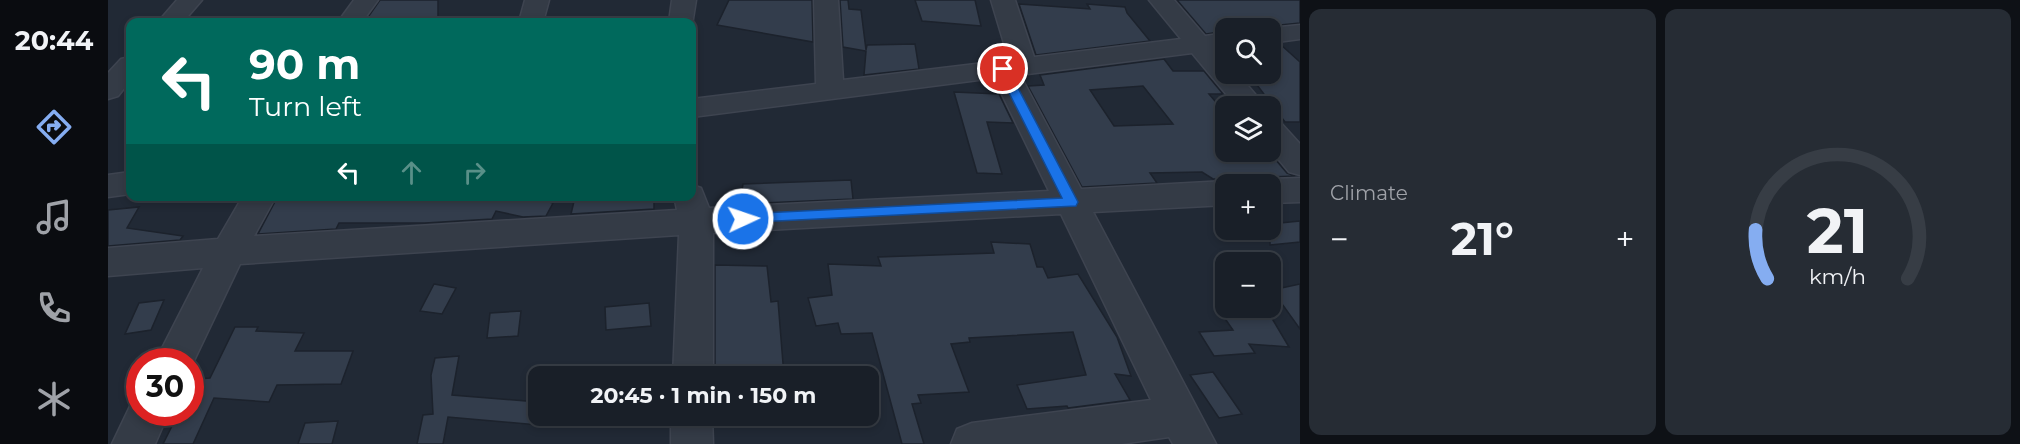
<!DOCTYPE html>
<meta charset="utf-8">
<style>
body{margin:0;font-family:Montserrat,sans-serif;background:#262c34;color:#f1f3f6;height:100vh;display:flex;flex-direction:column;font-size:22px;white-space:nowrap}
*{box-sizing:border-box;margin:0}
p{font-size:20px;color:#9fa2a8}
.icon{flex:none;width:33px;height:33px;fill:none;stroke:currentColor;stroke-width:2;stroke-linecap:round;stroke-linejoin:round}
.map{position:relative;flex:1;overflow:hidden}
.sheet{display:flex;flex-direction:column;gap:9px;padding:9px;background:#0e1116;width:720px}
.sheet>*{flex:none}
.banner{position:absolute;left:18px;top:18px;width:570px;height:183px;border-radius:12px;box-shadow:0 3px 9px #0003,0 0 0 2px #373d45;background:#00695c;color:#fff;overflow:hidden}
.fabs{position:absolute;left:1107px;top:18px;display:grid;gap:12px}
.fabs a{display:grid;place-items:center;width:66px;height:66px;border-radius:12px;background:#191f28;box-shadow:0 3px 9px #0003,0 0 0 2px #373d45;font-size:30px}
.speed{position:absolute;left:18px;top:348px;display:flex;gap:12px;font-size:30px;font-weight:700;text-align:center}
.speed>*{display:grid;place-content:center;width:78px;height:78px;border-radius:50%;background:#191f28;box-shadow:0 3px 9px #0003,0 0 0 2px #373d45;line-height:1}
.speed .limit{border:9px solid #d22;background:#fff;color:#111}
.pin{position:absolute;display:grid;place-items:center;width:51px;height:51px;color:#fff;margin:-26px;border:3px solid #fff;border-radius:50%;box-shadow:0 2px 6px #0007}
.me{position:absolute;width:66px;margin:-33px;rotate:87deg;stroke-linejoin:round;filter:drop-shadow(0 0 4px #0008)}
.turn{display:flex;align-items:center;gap:21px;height:126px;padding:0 24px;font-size:27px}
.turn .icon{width:78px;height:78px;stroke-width:2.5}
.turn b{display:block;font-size:42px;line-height:51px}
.lanes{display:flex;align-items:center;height:57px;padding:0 24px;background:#0003;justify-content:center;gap:30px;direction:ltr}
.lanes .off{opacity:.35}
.big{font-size:45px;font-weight:700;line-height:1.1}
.sheet .tile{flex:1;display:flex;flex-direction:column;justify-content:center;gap:9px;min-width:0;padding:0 21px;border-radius:12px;background:#262c34}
.sheet .dial{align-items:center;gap:0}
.dial svg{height:156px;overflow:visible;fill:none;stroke:#373d45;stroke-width:7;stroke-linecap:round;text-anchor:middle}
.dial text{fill:#f1f3f6;stroke:none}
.heat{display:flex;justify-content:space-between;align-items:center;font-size:33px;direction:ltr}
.sheet .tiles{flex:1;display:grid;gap:9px;grid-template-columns:repeat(2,1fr)}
.trip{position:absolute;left:420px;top:366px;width:351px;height:60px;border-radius:12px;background:#191f28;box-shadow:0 3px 9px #0003,0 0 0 2px #373d45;font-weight:700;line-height:60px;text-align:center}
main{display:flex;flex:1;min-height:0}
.tabs{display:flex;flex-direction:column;width:108px;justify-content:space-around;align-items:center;background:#0a0c10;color:#9fa2a8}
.tabs .icon{width:42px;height:42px}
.tabs .on{color:#85adf1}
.tabs b{font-size:27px;color:#f1f3f6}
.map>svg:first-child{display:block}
.building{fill:#333d4c;stroke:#1c222c;stroke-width:1.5;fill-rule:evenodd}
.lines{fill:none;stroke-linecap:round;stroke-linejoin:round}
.minor-casing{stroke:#3e4450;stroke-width:3}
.minor{fill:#343b46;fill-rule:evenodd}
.route{fill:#1a73e8;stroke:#114b97;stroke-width:1.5}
</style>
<main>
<nav class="tabs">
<b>20:44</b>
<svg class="icon on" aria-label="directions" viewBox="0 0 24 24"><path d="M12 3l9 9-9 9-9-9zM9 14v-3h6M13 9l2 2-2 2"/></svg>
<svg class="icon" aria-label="music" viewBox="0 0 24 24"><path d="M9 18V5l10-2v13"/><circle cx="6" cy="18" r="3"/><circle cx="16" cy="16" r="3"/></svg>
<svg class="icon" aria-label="phone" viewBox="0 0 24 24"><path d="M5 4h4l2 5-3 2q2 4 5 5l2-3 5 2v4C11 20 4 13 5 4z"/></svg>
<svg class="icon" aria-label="climate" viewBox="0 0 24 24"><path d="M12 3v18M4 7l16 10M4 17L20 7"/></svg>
</nav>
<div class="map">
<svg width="1192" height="444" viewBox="0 0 1192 444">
<rect width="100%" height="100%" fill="#212935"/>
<g class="building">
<polygon points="272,0 330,0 330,17 258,20"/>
<polygon points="621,0 704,0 705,42 609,25"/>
<polygon points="732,0 740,0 741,9 753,10 758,50 759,45 807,44 811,69 756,75 758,51 735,47"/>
<polygon points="807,0 867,0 873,26 814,21"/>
<polygon points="1069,0 1192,0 1192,23 1162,26 1160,28 1118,28 1118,31 1098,34"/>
<polygon points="911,4 982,9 979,4 1017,7 1019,13 1042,41 928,55"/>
<polygon points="1172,44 1192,62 1192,122 1177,122 1146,81 1162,80 1162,45"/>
<path d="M1056,59L1065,71H1096L1115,94H1101L1118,114V152H1161L1179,173L1187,176L1162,177L1148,184H1131L1130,182L1119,179H1105L1094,172L1042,173L1049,183L974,187L920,86L936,85L932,75ZM1035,86L1065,124L1006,126L982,90Z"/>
<polygon points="846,92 891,94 905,123 879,122 894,174 869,173"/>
<polygon points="743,180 745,199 632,204 635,184"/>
<polygon points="170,196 417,196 445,203 438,216 415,217 388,211 384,219 317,223 231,223 228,229 150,234"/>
<polygon points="500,196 546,196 546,209 463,214 467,197 500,198"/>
<polygon points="31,207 19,228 75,236 72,240 0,246 0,210"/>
<polygon points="1192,221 1192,242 1162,245 1162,224"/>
<polygon points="883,242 922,244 929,267 935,267 940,278 970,274 1009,337 1023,376 1007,374 1022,400 960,408 959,406 919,409 909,385 978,375 965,332 861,338 862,342 843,344 861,392 810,395 813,403 804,404 816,444 794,444 764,333 733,334 730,323 708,326 700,298 724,295 720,264 773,266 770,257 886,253"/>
<polygon points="607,265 659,266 663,302 670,301 676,376 607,376"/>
<polygon points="326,284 348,288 334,314 312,311"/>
<polygon points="1192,284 1192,329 1164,290"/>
<polygon points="56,300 43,330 17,334 31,303"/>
<polygon points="541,303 543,326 498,330 497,307"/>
<polygon points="1109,307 1159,310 1181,347 1141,344 1147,353 1106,356 1091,332 1125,330"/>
<polygon points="413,311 410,336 379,338 382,313"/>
<polygon points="127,327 150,327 148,331 196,333 187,351 245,351 233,384 169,385 161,402 106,398 85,444 55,444 71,412 82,412 82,393 89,379 102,378"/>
<polygon points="351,356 344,395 430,402 430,425 340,417 335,444 309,444 315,415 325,414 323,375 327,358"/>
<polygon points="1105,372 1134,414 1111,418 1082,375"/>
<polygon points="230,421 224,444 190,444 197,423"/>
</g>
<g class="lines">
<defs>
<g id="minor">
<polygon points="69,0 94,0 75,22 50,22"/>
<polygon points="246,0 270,0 254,22 230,22"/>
<polygon points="417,0 441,0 435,22 411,22"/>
<polygon points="564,0 588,0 584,25 584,22 561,22"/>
<polygon points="706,0 730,0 735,80 901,60 883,0 907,0 926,57 1073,39 1041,0 1066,0 1097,36 1118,33 1118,49 1109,50 1118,59 1118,74 1130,74 1157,106 1128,106 1084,53 912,75 973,189 1118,181 1129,184 1118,184 1118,205 985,212 1108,444 1065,444 1061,437 1013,444 843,444 849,429 864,423 1043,400 953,214 605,233 605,376 565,376 571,235 132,264 82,369 82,362 47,362 95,268 0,276 0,248 110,239 135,196 168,196 146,236 569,210 566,196 584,196 584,185 593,188 601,208 941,191 886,78 584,117 584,99 708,84"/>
<polygon points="1192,25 1192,39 1162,43 1162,28"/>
<polygon points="22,57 22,81 10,96 0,99 0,73 13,59"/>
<polygon points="1162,119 1172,122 1192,144 1192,175 1181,172 1162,149"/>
<polygon points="22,172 22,194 0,197 0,175"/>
<polygon points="1192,178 1192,202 1162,203 1162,184 1150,184 1162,179"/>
<polygon points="32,396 32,412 61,412 47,444 4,444 26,398"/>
<polygon points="563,416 604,416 605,444 563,444"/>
</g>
</defs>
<use href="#minor" class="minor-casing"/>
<use href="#minor" class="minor"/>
</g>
<polygon class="route" points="895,66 900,69 970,202 968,206 630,223 628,219 630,215 635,214 954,198 889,69"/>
</svg>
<div class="fabs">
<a><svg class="icon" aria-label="search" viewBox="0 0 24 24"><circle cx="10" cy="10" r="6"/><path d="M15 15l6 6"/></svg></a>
<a><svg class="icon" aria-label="layers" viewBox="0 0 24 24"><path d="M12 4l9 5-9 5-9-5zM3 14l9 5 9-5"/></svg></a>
<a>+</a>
<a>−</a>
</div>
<div class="speed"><div class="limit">30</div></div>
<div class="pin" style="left:895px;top:69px;background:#d93025"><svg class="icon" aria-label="arrive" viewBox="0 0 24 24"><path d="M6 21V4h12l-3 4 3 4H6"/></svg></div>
<svg class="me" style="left:635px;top:219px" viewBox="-20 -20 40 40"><circle r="17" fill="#1a73e8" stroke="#fff" stroke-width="3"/><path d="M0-11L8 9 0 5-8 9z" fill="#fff"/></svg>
<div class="trip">20:45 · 1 min · 150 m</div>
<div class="banner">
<div class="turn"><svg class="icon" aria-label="left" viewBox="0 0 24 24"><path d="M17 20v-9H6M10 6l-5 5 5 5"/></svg><div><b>90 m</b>Turn left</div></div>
<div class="lanes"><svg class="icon" aria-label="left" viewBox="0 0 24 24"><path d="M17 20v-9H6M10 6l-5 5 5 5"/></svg><svg class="icon off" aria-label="ahead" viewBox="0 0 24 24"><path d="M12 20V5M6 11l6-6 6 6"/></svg><svg class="icon off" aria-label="right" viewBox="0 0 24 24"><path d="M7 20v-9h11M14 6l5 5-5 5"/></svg></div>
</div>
</div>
<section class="sheet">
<div class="tiles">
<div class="tile"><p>Climate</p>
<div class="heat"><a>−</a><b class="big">21°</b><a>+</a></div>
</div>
<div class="tile dial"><svg viewBox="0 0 100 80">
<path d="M14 69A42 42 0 1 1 86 69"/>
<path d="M14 69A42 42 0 0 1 8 44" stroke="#85adf1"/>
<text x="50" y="56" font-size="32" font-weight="700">21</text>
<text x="50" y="72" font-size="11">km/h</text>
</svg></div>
</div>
</section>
</main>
